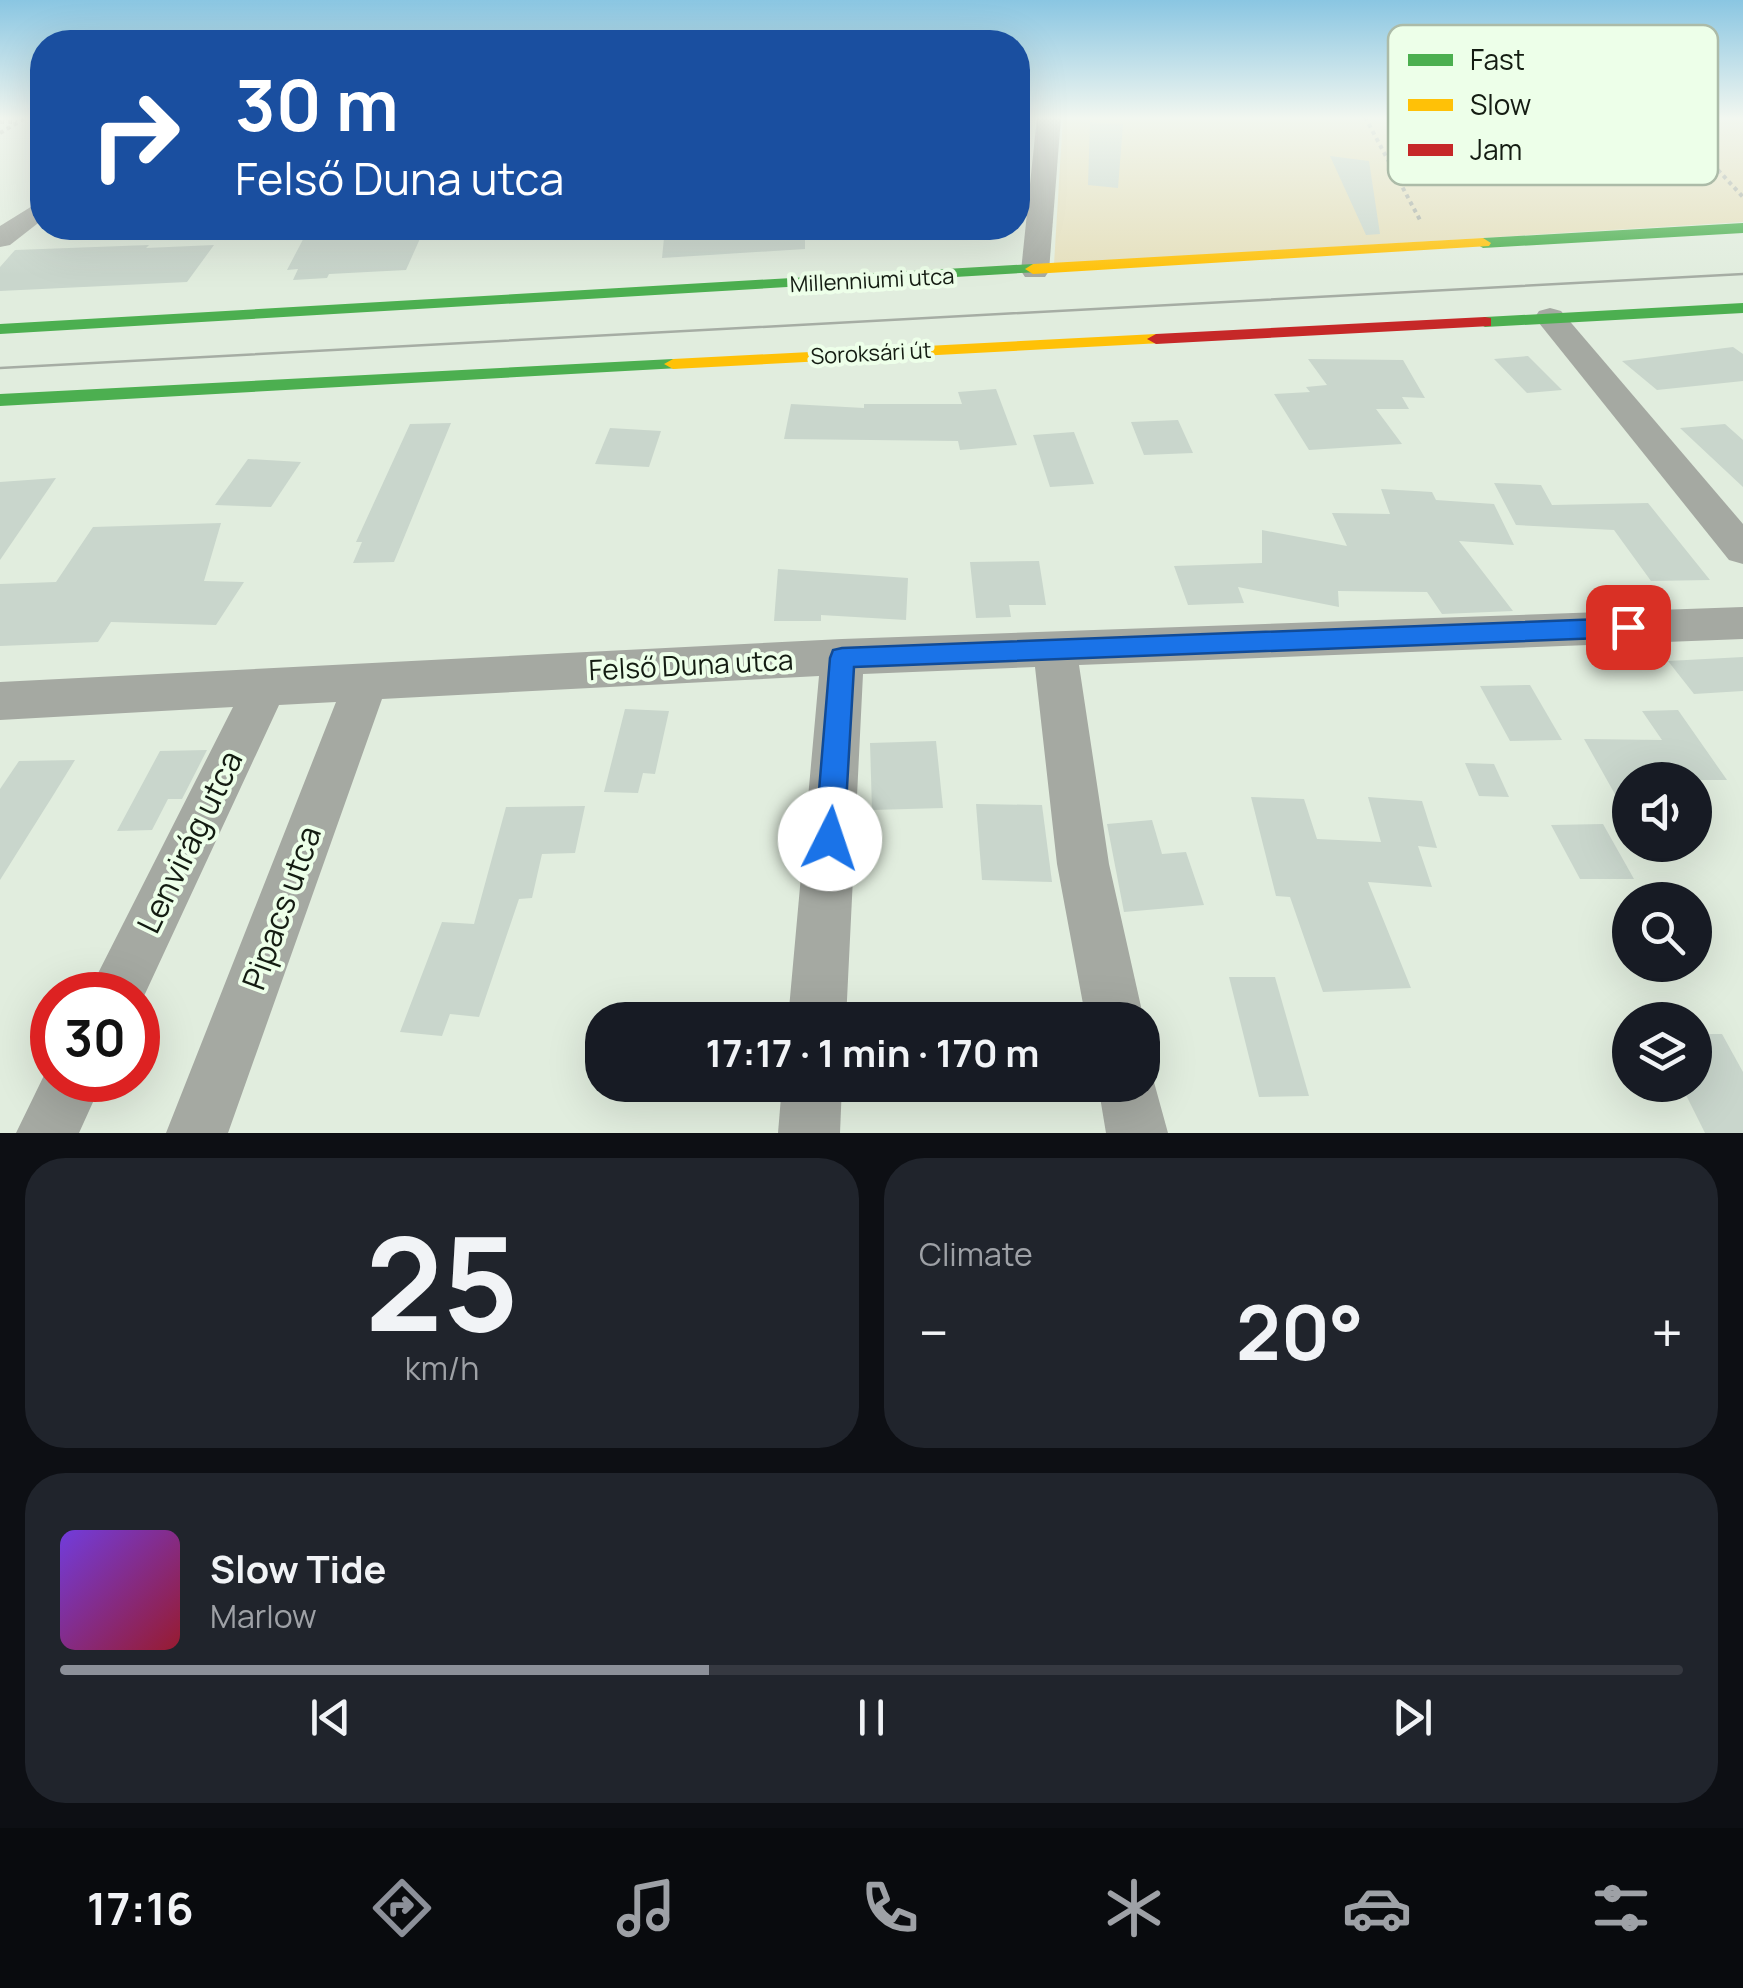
<!DOCTYPE html>
<meta charset="utf-8">
<style>
body{margin:0;font-family:Manrope,sans-serif;background:#20242c;color:#f1f3f6;height:100vh;display:flex;flex-direction:column;font-size:38px;white-space:nowrap}
*{box-sizing:border-box;margin:0}
p{font-size:32px;color:#9ea1a6}
.icon{flex:none;width:55px;height:55px;fill:none;stroke:currentColor;stroke-width:2;stroke-linecap:round;stroke-linejoin:round}
.map{position:relative;height:1133px;overflow:hidden}
.panel{display:flex;flex-direction:column;gap:25px;padding:25px;background:#0d0f14;flex:1}
.panel>*{flex:none}
.top-card{position:absolute;left:30px;top:30px;width:1000px;height:210px;border-radius:40px;box-shadow:0 10px 40px #0002;background:#1a4fa0;color:#fff;overflow:hidden}
.tools{position:absolute;left:1612px;top:762px;display:grid;gap:20px}
.tools a{display:grid;place-items:center;width:100px;height:100px;border-radius:50%;background:#171b24;box-shadow:0 10px 40px #0002;font-size:50px}
.speed{position:absolute;left:30px;top:972px;display:flex;gap:20px;font-size:50px;font-weight:700;text-align:center}
.speed>*{display:grid;place-content:center;width:130px;height:130px;border-radius:50%;background:#171b24;box-shadow:0 10px 40px #0002;line-height:1}
.speed .limit{border:15px solid #d22;background:#fff;color:#111}
.pin{position:absolute;display:grid;place-items:center;width:85px;height:85px;color:#fff;margin:-42px;border-radius:20px;box-shadow:0 5px 15px #0006}
.me{position:absolute;width:110px;margin:-55px;rotate:4deg;stroke-linejoin:round;filter:drop-shadow(0 0 8px #0008)}
.turn{display:flex;align-items:center;gap:35px;height:210px;padding:0 40px;font-size:45px}
.turn .icon{width:130px;height:130px;stroke-width:2.5}
.turn b{display:block;font-size:70px;line-height:85px}
.big{font-size:75px;font-weight:700;line-height:1.1}
.panel .tile{flex:1;display:flex;flex-direction:column;justify-content:center;gap:15px;min-width:0;padding:0 35px;border-radius:40px;background:#20242c}
.panel .dial{align-items:center;gap:0}
.dial b{font-size:130px;line-height:1}
.song{display:flex;align-items:center;gap:30px}
.cover{width:120px;height:120px;border-radius:15px;background:linear-gradient(135deg,hsl(260 70% 55%),hsl(350 70% 35%))}
.played{height:10px;border-radius:5px;background:linear-gradient(90deg,#8c9099 40%,#363941 40%)}
.keys{display:flex;justify-content:space-around;direction:ltr}
.heat{display:flex;justify-content:space-between;align-items:center;font-size:55px;direction:ltr}
.panel .tiles{flex:1;display:grid;gap:25px;grid-template-columns:1fr 1fr}
.tile:last-child{grid-column:span 2}
.trip{position:absolute;left:585px;top:1002px;width:575px;height:100px;border-radius:40px;background:#171b24;box-shadow:0 10px 40px #0002;font-weight:700;line-height:100px;text-align:center}
.menu{display:flex;height:160px;justify-content:space-around;align-items:center;background:#090b0e;color:#9ea1a6}
.menu .icon{width:70px;height:70px}
.menu .active{color:#8c9099}
.menu b{font-size:45px;color:#f1f3f6}
.map>svg:first-child{display:block}
.green{fill:#e5dfbc}
.building{fill:#c9d6cc}
.lines{fill:none;stroke-linecap:round;stroke-linejoin:round}
.path{stroke:#a7ada5;stroke-width:4;stroke-dasharray:4 4;stroke-linecap:butt}
.street{fill:#a5a9a2;fill-rule:evenodd}
.fast{fill:#4caf50;fill-rule:evenodd}
.slow{fill:#ffc107;fill-rule:evenodd}
.jam{fill:#c62828;fill-rule:evenodd}
.tram{stroke:#a6ada4;stroke-width:2.5}
.route{fill:#1a73e8;stroke:#114b97;stroke-width:2.5}
.labels{text-anchor:middle;stroke-width:8;stroke-linejoin:round;paint-order:stroke}
.far-street-label{font-size:22px;fill:#141c12;stroke:#edffe9}
.street-label{font-size:28px;fill:#141c12;stroke:#edffe9}
.near-street-label{font-size:32px;fill:#141c12;stroke:#edffe9}
.key{fill:#edffe9;stroke:#acbba8;stroke-width:2.5}
.key-label{font-size:28px;fill:#141c12}
</style>
<div class="map">
<svg width="1743" height="1133" viewBox="0 0 1743 1133">
<rect width="100%" height="100%" fill="#e1edde"/>
<polygon class="green" points="1063,117 1743,117 1743,222 1054,264"/>
<g class="building">
<polygon points="1090,122 1123,124 1118,188 1088,185"/>
<polygon points="1330,156 1369,161 1380,234 1366,235"/>
<polygon points="309,228 345,228 340,238 422,234 406,270 329,274 327,278 293,280 298,269 287,270"/>
<polygon points="665,228 805,228 805,249 662,258"/>
<polygon points="149,245 146,248 214,245 187,282 0,291 0,267 15,250"/>
<polygon points="1733,347 1743,354 1743,381 1657,390 1622,361"/>
<polygon points="1528,356 1562,390 1527,393 1494,359"/>
<polygon points="1308,359 1403,360 1425,398 1402,397 1409,409 1376,409 1402,444 1309,450 1274,394 1310,392 1306,387 1327,385"/>
<polygon points="996,389 1017,445 960,450 958,441 784,439 791,404 864,408 864,404 962,404 958,392"/>
<polygon points="1178,420 1193,453 1144,455 1131,422"/>
<polygon points="451,423 394,562 353,563 362,542 356,542 410,424"/>
<polygon points="1725,424 1743,440 1743,487 1680,428"/>
<polygon points="610,428 661,431 649,467 595,464"/>
<polygon points="1074,432 1094,484 1050,487 1033,435"/>
<polygon points="248,459 301,462 271,507 215,505"/>
<polygon points="56,478 0,560 0,482"/>
<polygon points="1494,483 1541,485 1552,505 1648,503 1710,580 1651,581 1614,530 1516,525"/>
<polygon points="1381,489 1432,492 1436,500 1494,504 1514,545 1459,541 1513,611 1442,614 1427,592 1338,591 1339,607 1238,587 1244,603 1188,605 1174,566 1262,563 1262,530 1347,546 1332,513 1390,514"/>
<polygon points="221,523 204,581 244,582 216,625 111,622 98,642 0,646 0,584 56,582 93,527"/>
<polygon points="1039,561 1046,605 1009,605 1011,617 976,618 970,562"/>
<polygon points="778,569 908,578 906,620 821,615 821,621 774,621"/>
<polygon points="1743,657 1743,691 1694,694 1668,661"/>
<polygon points="1530,685 1562,740 1510,741 1480,686"/>
<polygon points="625,709 669,711 655,774 643,773 638,793 604,792"/>
<polygon points="1678,710 1727,780 1630,780 1630,821 1584,739 1662,740 1642,711"/>
<polygon points="936,741 943,808 872,810 870,743"/>
<polygon points="207,750 182,799 168,799 152,830 117,831 160,751"/>
<polygon points="75,760 54,794 0,880 0,789 19,761"/>
<polygon points="1465,763 1494,764 1509,797 1479,796"/>
<polygon points="1251,797 1304,799 1317,839 1381,842 1368,797 1422,801 1437,848 1418,846 1432,887 1368,882 1411,988 1323,992 1290,897 1276,896"/>
<polygon points="976,804 1042,805 1052,882 982,880"/>
<polygon points="585,806 575,853 542,854 532,898 519,899 479,1017 450,1014 442,1036 400,1032 442,922 474,924 506,807"/>
<polygon points="1152,820 1162,854 1186,852 1204,905 1124,912 1107,824"/>
<polygon points="1603,824 1634,879 1580,879 1551,825"/>
<polygon points="1229,977 1275,977 1309,1096 1259,1097"/>
<polygon points="1695,1034 1722,1034 1743,1072 1743,1133 1705,1133 1681,1085 1695,1085"/>
</g>
<g class="lines">
<g class="path">
<polyline points="1365,117 1420,220"/>
<polyline points="1669,117 1743,197"/>
<polyline points="0,122 17,122"/>
<polyline points="0,133 27,117"/>
</g>
<g class="street">
<polygon points="1037,117 1061,117 1049,271 1045,277 1025,277 1021,271"/>
<polygon points="42,200 42,220 10,245 0,247 0,226"/>
<polygon points="1550,308 1561,311 1743,524 1743,564 1729,560 1539,323 1535,317 1539,311"/>
<polygon points="1743,607 1743,639 1079,665 1109,864 1144,1020 1142,1023 1086,1020 1057,864 1035,667 863,674 846,1020 788,1020 819,676 382,699 228,1133 166,1133 336,702 279,705 138,1009 138,995 87,995 233,707 0,720 0,682 842,639"/>
<polygon points="52,1059 52,1080 103,1080 79,1133 16,1133"/>
<polygon points="1142,1061 1149,1064 1168,1133 1106,1133 1098,1085 1142,1085"/>
<polygon points="782,1085 842,1085 840,1133 778,1133"/>
</g>
<g class="fast">
<polygon points="1743,223 1743,233 1483,248 1475,243 1483,238"/>
<polygon points="1033,264 1041,269 1039,272 0,334 0,324"/>
<polygon points="1743,303 1743,313 1485,327 1476,322 1485,317"/>
<polygon points="673,359 679,360 679,368 0,406 0,394"/>
</g>
<g class="slow">
<polygon points="1483,238 1491,243 1489,246 1033,274 1025,269 1033,264"/>
<polygon points="1156,334 1162,335 1162,343 673,369 664,364 673,359"/>
</g>
<polygon class="jam" points="1485,317 1491,318 1491,326 1156,344 1147,339 1156,334"/>
<polyline class="tram" points="0,368 1743,274"/>
</g>
<linearGradient id="sky" x2="0" y2="1"><stop stop-color="#8ac6e2"/><stop offset="0.43" stop-color="#f2f7f0"/><stop offset="1" stop-color="#f2f7f0" stop-opacity="0"/></linearGradient>
<rect width="1743" height="275" fill="url(#sky)"/>
<polygon class="route" points="1628,618 1637,621 1640,627 1637,634 1628,637 854,667 844,839 840,848 830,852 819,848 815,839 830,658 833,650 842,648"/>
<g class="labels">
<g class="far-street-label">
<text transform="translate(872 280) rotate(-3)" y="8">Millenniumi utca</text>
<text transform="translate(871 353) rotate(-3)" y="8">Soroksári út</text>
</g>
<g class="street-label">
<text transform="translate(691 665) rotate(-3)" y="10">Felső Duna utca</text>
</g>
<g class="near-street-label">
<text transform="translate(190 842) rotate(-64)" y="11">Lenvirág utca</text>
<text transform="translate(282 908) rotate(-70)" y="11">Pipacs utca</text>
</g>
</g>
<rect x="1388" y="25" width="330" height="160" rx="15" class="key"/>
<rect x="1408" y="54" width="45" height="12" fill="#4caf50"/>
<rect x="1408" y="99" width="45" height="12" fill="#ffc107"/>
<rect x="1408" y="144" width="45" height="12" fill="#c62828"/>
<g class="key-label">
<text x="1470" y="70">Fast</text>
<text x="1470" y="115">Slow</text>
<text x="1470" y="160">Jam</text>
</g>
</svg>
<div class="tools">
<a><svg class="icon" aria-label="sound" viewBox="0 0 24 24"><path d="M4 9h4l5-4v14l-5-4H4zM17 9q2 3 0 6"/></svg></a>
<a><svg class="icon" aria-label="search" viewBox="0 0 24 24"><circle cx="10" cy="10" r="6"/><path d="M15 15l6 6"/></svg></a>
<a><svg class="icon" aria-label="layers" viewBox="0 0 24 24"><path d="M12 4l9 5-9 5-9-5zM3 14l9 5 9-5"/></svg></a>
</div>
<div class="speed"><div class="limit">30</div></div>
<div class="pin" style="left:1628px;top:627px;background:#d93025"><svg class="icon" aria-label="arrive" viewBox="0 0 24 24"><path d="M6 21V4h12l-3 4 3 4H6"/></svg></div>
<svg class="me" style="left:830px;top:839px" viewBox="-20 -20 40 40"><circle r="19" fill="#fff"/><path d="M0-13L10 11 0 6-10 11z" fill="#1a73e8"/></svg>
<div class="trip">17:17 · 1 min · 170 m</div>
<div class="top-card">
<div class="turn"><svg class="icon" aria-label="right" viewBox="0 0 24 24"><path d="M7 20v-9h11M14 6l5 5-5 5"/></svg><div><b>30 m</b>Felső Duna utca</div></div>
</div>
</div>
<section class="panel">
<div class="tiles">
<div class="tile dial"><b>25</b><p>km/h</p></div>
<div class="tile"><p>Climate</p>
<div class="heat"><a>−</a><b class="big">20°</b><a>+</a></div>
</div>
<div class="tile">
<div class="song"><i class="cover"></i><div><b>Slow Tide</b><p>Marlow</p></div></div>
<div class="played"></div>
<div class="keys"><svg class="icon" aria-label="previous" viewBox="0 0 24 24"><path d="M18 5L8 12l10 7zM5 5v14"/></svg><svg class="icon" aria-label="pause" viewBox="0 0 24 24"><path d="M8 5v14M16 5v14"/></svg><svg class="icon" aria-label="next" viewBox="0 0 24 24"><path d="M6 5l10 7-10 7zM19 5v14"/></svg></div>
</div>
</div>
</section>
<nav class="menu">
<b>17:16</b>
<svg class="icon active" aria-label="directions" viewBox="0 0 24 24"><path d="M12 3l9 9-9 9-9-9zM9 14v-3h6M13 9l2 2-2 2"/></svg>
<svg class="icon" aria-label="music" viewBox="0 0 24 24"><path d="M9 18V5l10-2v13"/><circle cx="6" cy="18" r="3"/><circle cx="16" cy="16" r="3"/></svg>
<svg class="icon" aria-label="phone" viewBox="0 0 24 24"><path d="M5 4h4l2 5-3 2q2 4 5 5l2-3 5 2v4C11 20 4 13 5 4z"/></svg>
<svg class="icon" aria-label="climate" viewBox="0 0 24 24"><path d="M12 3v18M4 7l16 10M4 17L20 7"/></svg>
<svg class="icon" aria-label="car" viewBox="0 0 24 24"><path d="M5 17H2v-5l4-1 3-4h7l3 4 3 1v5h-3M9 17h6M6 11h13"/><circle cx="7" cy="17" r="2"/><circle cx="17" cy="17" r="2"/></svg>
<svg class="icon" aria-label="filters" viewBox="0 0 24 24"><path d="M4 7h16M4 17h16"/><circle cx="9" cy="7" r="2"/><circle cx="15" cy="17" r="2"/></svg>
</nav>
